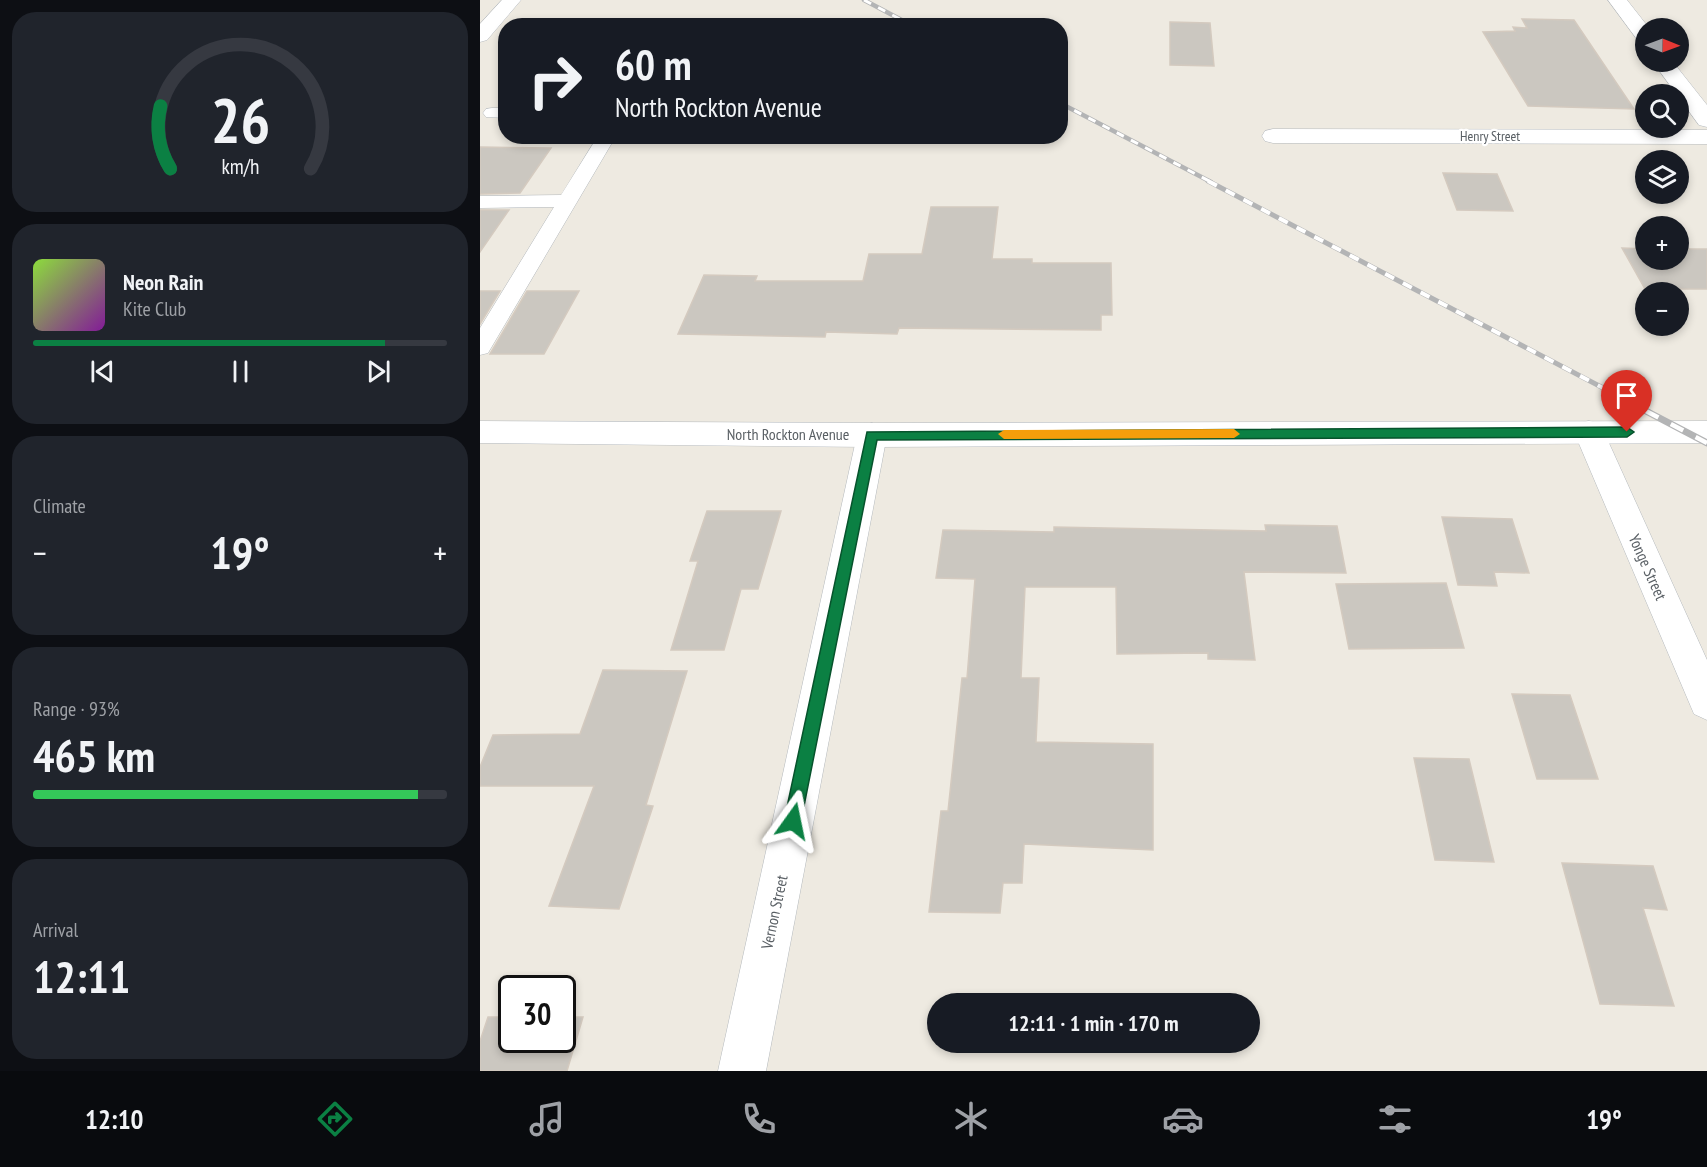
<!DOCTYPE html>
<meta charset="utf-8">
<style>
body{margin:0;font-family:"PT Sans Narrow",sans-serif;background:#20242c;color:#f1f3f6;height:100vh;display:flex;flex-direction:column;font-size:22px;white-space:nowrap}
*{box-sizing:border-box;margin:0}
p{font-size:20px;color:#9ea1a6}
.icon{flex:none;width:33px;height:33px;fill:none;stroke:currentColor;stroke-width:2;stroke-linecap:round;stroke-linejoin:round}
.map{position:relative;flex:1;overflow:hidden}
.side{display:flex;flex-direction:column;gap:12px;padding:12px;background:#0d0f14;width:480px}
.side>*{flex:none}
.hud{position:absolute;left:18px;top:18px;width:570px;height:126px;border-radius:24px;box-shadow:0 3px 9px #0003;background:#171b24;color:#f1f3f6;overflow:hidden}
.needle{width:39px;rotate:91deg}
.controls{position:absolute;left:1155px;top:18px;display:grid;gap:12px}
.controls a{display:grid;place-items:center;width:54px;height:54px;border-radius:50%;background:#171b24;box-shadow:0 3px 9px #0003;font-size:30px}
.speed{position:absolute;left:18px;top:975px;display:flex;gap:12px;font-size:30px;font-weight:700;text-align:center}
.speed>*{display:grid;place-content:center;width:78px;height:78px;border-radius:50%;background:#171b24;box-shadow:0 3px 9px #0003;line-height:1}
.speed .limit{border:3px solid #111;border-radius:9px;background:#fff;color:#111}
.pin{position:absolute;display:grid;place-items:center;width:51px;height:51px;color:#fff;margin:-62px -26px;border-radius:50% 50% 50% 0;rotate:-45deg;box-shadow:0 0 6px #0007}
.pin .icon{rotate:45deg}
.me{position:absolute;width:66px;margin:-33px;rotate:12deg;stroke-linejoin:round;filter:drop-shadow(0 0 4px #0008)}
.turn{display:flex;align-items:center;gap:21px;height:126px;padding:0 18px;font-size:27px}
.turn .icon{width:78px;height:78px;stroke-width:2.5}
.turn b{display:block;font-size:42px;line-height:51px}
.big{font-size:45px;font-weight:700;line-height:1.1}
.side .tile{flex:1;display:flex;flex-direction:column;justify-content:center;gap:9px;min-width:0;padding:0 21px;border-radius:24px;background:#20242c}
.side .dial{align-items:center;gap:0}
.dial svg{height:156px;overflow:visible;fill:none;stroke:#363941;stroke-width:7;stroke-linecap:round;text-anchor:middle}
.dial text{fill:#f1f3f6;stroke:none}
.song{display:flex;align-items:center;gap:18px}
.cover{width:72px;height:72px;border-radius:9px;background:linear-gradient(135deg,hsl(90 70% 55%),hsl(290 70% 35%))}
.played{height:6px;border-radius:3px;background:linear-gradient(90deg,#0b8043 85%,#363941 85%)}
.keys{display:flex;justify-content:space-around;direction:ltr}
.heat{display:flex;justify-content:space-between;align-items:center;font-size:33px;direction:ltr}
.charge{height:9px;border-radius:4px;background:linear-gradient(90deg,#34c759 93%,#363941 0)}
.trip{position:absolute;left:447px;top:993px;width:333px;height:60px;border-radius:30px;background:#171b24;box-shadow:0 3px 9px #0003;font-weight:700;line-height:60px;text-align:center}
.menu{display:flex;height:96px;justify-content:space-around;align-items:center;background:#090b0e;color:#9ea1a6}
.menu .icon{width:42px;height:42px}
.menu .current{color:#0b8043}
.menu b{font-size:27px;color:#f1f3f6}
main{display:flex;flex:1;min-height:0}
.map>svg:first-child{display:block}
.building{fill:#cbc7c0;stroke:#d4cabf;stroke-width:1.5}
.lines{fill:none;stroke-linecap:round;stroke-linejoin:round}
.lane-casing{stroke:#b4b9bd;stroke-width:1}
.street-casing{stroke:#b4b9bd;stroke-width:1}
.secondary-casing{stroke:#b5babf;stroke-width:1}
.lane{fill:#fff;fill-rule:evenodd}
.street{fill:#fff;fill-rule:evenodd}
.secondary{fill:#fff;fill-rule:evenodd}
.rail-far2-casing{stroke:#b3b4b5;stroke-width:4.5}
.rail-far1-casing{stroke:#b3b4b5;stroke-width:5}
.rail-casing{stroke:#b3b4b5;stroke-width:7}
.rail-far2{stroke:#fff;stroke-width:3;stroke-dasharray:8;stroke-linecap:butt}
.rail-far1{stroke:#fff;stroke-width:4;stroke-dasharray:10;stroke-linecap:butt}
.rail{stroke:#fff;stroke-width:4.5;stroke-dasharray:14;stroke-linecap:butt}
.route{fill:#0b8043;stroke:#07532c;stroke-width:1.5}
.slow{fill:#f59e0b}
.labels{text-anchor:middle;stroke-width:4.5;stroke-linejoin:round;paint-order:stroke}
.far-street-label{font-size:14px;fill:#595f64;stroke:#fff}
.street-label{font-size:16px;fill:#595f64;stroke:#fff}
</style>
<main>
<section class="side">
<div class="tile dial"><svg viewBox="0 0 100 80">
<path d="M14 69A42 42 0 1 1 86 69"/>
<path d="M14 69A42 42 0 0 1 9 37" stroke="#0b8043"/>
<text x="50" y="56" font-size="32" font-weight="700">26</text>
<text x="50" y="72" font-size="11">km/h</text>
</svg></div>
<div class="tile">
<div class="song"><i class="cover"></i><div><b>Neon Rain</b><p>Kite Club</p></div></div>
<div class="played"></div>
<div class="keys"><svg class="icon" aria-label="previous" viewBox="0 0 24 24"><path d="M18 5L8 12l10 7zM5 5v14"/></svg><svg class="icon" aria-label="pause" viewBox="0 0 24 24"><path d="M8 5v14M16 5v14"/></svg><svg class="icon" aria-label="next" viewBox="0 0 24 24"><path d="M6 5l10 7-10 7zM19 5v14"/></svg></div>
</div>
<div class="tile"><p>Climate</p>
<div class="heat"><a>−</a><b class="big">19°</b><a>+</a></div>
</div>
<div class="tile"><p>Range · 93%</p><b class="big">465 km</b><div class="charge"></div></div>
<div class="tile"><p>Arrival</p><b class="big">12:11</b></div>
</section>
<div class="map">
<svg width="1227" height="1071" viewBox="0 0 1227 1071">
<rect width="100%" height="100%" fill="#eeeae1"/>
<g class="building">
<polygon points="1042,19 1094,20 1154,109 1048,106 1003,32 1035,31 1033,27 1047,28"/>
<polygon points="690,22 730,23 734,66 690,65"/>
<polygon points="0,147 71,148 40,193 0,194"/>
<polygon points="963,173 1017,174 1033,211 977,210"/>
<polygon points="451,207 518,207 512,259 552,259 552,263 631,263 632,315 621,315 621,330 419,328 417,334 346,332 345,337 198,334 224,275 277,276 275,281 383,281 389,254 442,254"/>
<polygon points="0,210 29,210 0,252"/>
<polygon points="1142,248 1166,249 1166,260 1198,260 1198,249 1227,249 1227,289 1165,289"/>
<polygon points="0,291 20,291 0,324"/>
<polygon points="47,291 99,291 64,354 10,354"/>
<polygon points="227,511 301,511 278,589 261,589 244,650 191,650 218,561 210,561"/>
<polygon points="962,517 1032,519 1049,573 1014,572 1017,586 978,585"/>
<polygon points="785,525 857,526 866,573 764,572 775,660 728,659 728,653 637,654 636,587 545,587 541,678 559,678 556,742 673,744 673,850 544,844 542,883 523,883 520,913 449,912 461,811 468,811 482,678 487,678 495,579 456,578 463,530 574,532 574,527 786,531"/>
<polygon points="966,583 984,648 869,649 856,584"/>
<polygon points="123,670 207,671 166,805 173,806 139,909 69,906 114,786 0,786 0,767 13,735 100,734"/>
<polygon points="1032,694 1090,695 1118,779 1057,779"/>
<polygon points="934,758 989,759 1014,862 955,860"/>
<polygon points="1082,863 1173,866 1187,910 1163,908 1194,1006 1120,1004"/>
<polygon points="8,1017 32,1017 32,1040 82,1040 82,1017 103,1017 87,1071 0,1071 0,1041"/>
</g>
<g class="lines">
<defs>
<g id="lane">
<polygon points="12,108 26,108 26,118 6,117 3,113 6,109"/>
<polygon points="118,136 136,136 8,353 0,355 0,328 74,207 0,208 0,196 81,195"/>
</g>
<g id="street">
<polygon points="1128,0 1147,0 1169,28 1166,28 1166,44 1159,42"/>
<polygon points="1173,62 1193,62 1227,105 1227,127 1219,125"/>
<polygon points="793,129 1227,130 1227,144 793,143 785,141 782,136 785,131"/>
<polygon points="1109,421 1120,424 1124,432 1227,660 1227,720 1214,714 1094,432 1098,424"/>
<polygon points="392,423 403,427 407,435 286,1071 238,1071 377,435 381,427"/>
</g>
<g id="secondary">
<polygon points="22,0 41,0 7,40 0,42 0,24"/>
<polygon points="0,421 392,423 1227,421 1227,443 392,447 0,443"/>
</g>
</defs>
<use href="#lane" class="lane-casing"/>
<use href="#street" class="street-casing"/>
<use href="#secondary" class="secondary-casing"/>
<use href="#lane" class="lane"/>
<use href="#street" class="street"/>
<use href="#secondary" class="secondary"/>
<defs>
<g id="rail-far2">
<polyline points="384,0 433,26"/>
<polyline points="580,103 731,182"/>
</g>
<polyline id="rail-far1" points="728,181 1169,412"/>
<polyline id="rail" points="1166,411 1227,443"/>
</defs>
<use href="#rail-far2" class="rail-far2-casing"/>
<use href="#rail-far1" class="rail-far1-casing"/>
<use href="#rail" class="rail-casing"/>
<use href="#rail-far2" class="rail-far2"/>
<use href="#rail-far1" class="rail-far1"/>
<use href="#rail" class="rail"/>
</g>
<polygon class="route" points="1147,427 1154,432 1147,437 397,440 321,821 319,827 313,830 307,827 304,821 387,432"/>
<polygon class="slow" points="754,429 760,434 754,438 524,439 518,434 524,430"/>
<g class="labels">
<g class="far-street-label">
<text x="1010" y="141">Henry Street</text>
</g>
<g class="street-label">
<text x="308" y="440">North Rockton Avenue</text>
<text transform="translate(1168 567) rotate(66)" y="6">Yonge Street</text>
<text transform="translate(294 912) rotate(-78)" y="6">Vernon Street</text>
</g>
</g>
</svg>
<div class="controls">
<a><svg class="needle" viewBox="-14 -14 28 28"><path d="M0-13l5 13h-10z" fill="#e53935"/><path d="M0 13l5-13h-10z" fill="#9ea1a6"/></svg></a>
<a><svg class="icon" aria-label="search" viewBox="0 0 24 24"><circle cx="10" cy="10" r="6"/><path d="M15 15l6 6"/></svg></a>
<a><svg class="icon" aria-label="layers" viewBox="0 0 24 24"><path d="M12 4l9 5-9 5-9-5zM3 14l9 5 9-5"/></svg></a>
<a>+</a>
<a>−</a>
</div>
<div class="speed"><div class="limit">30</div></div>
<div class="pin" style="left:1147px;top:432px;background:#d93025"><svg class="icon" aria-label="arrive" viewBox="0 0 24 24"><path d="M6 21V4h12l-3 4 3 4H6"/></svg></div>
<svg class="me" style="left:313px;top:821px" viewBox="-20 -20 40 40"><path d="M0-17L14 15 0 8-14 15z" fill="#0b8043" stroke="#fff" stroke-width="4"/></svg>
<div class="trip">12:11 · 1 min · 170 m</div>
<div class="hud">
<div class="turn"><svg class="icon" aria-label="right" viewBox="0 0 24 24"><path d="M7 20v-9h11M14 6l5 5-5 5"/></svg><div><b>60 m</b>North Rockton Avenue</div></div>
</div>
</div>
</main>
<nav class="menu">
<b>12:10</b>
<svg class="icon current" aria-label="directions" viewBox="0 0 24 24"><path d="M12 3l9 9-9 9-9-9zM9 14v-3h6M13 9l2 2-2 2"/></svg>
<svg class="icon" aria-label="music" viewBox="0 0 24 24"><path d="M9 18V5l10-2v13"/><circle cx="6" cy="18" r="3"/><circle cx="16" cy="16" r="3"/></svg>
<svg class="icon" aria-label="phone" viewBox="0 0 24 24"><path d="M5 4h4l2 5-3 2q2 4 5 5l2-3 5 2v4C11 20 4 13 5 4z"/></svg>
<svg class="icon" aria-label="climate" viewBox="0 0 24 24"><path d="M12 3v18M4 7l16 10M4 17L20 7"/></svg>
<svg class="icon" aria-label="car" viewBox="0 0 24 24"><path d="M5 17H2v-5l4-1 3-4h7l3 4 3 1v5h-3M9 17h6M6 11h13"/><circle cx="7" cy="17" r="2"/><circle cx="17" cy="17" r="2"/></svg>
<svg class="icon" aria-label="filters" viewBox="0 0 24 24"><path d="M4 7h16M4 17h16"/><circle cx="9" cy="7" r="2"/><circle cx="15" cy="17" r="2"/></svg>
<b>19°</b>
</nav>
